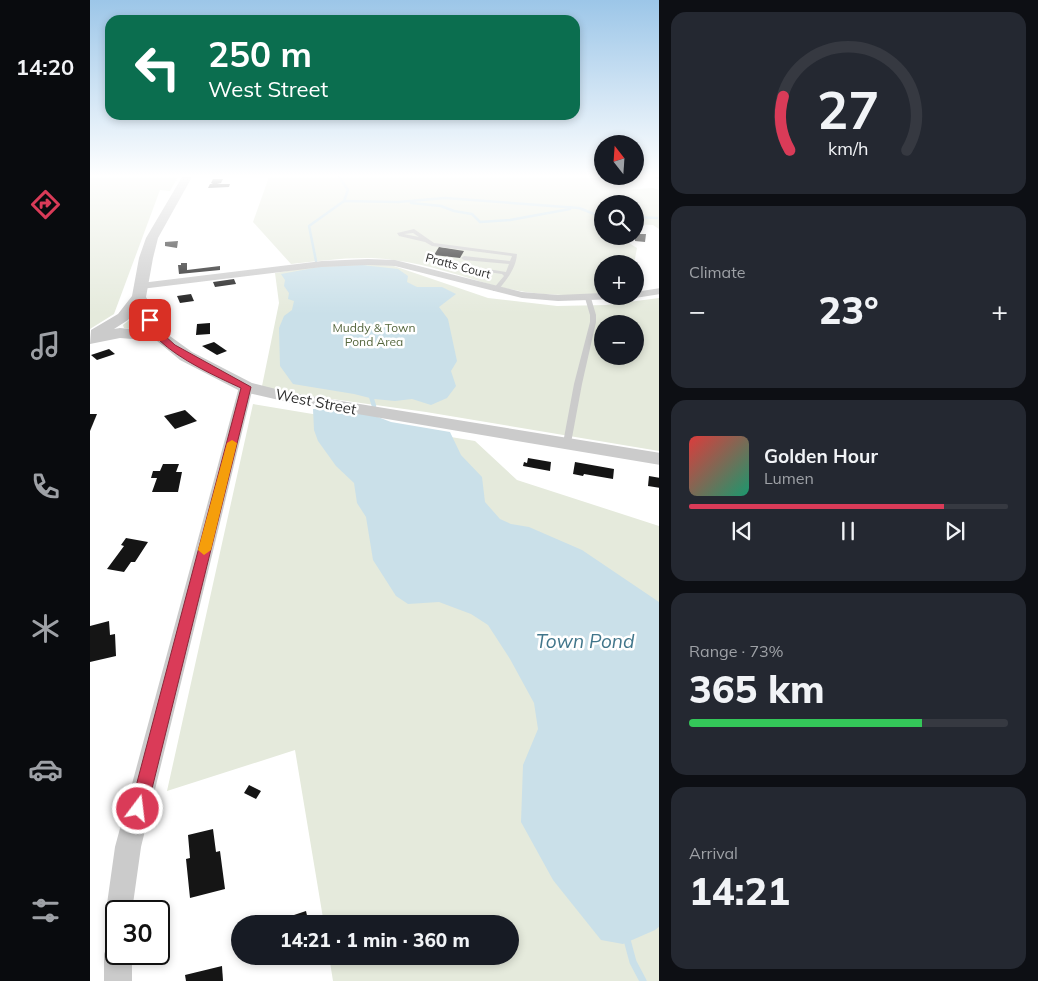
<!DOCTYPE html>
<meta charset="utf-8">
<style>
body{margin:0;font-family:Mulish,sans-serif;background:#242831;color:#f1f3f6;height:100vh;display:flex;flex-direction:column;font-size:19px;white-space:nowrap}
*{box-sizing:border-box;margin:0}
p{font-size:16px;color:#9ea1a6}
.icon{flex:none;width:28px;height:28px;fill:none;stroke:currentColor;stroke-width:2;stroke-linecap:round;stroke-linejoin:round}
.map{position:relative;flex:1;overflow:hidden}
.sheet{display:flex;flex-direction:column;gap:12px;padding:12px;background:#0d0f14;width:379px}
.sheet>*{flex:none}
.guide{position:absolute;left:15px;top:15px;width:475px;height:105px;border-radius:15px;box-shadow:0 2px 8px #0003;background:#0b6e4f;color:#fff;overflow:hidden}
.needle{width:32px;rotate:343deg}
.tools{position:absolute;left:504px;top:135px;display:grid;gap:10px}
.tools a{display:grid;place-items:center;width:50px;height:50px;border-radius:50%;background:#171b24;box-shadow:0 2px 8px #0003;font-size:25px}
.speed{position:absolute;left:15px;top:900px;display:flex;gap:10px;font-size:25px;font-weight:700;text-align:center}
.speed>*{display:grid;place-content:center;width:65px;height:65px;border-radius:50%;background:#171b24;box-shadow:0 2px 8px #0003;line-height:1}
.speed .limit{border:2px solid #111;border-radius:8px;background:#fff;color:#111}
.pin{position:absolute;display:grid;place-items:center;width:42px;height:42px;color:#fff;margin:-21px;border-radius:10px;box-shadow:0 2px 8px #0006}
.me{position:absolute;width:55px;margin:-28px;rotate:15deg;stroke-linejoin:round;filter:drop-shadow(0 0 4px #0008)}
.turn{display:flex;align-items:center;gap:18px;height:105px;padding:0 20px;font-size:22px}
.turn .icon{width:65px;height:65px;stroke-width:2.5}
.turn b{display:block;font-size:35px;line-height:42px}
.big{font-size:38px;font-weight:800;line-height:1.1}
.sheet .widget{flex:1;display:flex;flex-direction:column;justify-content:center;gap:8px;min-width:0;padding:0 18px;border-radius:15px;background:#242831}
.sheet .dial{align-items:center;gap:0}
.dial svg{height:130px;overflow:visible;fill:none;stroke:#363941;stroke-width:7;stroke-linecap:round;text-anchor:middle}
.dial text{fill:#f1f3f6;stroke:none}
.song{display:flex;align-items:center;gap:15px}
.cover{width:60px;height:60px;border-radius:8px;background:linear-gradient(135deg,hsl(0 70% 55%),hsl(160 70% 35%))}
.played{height:5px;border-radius:2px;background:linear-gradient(90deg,#da3b58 80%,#363941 80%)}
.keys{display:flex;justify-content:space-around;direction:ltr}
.heat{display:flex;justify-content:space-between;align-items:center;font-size:28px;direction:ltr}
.charge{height:8px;border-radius:4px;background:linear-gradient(90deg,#34c759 73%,#363941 0)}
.trip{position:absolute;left:141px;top:915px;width:288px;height:50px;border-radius:25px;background:#171b24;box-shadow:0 2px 8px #0003;font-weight:800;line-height:50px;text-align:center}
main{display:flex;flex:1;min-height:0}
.menu{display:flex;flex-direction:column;width:90px;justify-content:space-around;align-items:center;background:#090b0e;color:#9ea1a6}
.menu .icon{width:35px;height:35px}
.menu .on{color:#da3b58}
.menu b{font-size:22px;color:#f1f3f6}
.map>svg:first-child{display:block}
.green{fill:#e5eadc;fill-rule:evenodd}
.water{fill:#cae0e9}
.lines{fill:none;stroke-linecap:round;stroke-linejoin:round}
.stream-far2{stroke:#cae0e9;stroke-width:2.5}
.stream-far1{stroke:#cae0e9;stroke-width:4.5}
.stream{stroke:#cae0e9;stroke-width:7}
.building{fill:#151515}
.service{fill:#cbcbcb;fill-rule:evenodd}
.minor{fill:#cbcbcb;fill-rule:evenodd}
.tertiary{fill:#cbcbcb;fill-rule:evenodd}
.route{fill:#da3b58;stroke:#8e2639}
.slow{fill:#f59e0b}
.labels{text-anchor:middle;stroke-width:5;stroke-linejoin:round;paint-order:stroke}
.far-street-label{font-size:12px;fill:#2e2e2e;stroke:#fff}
.far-park-label{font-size:12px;fill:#55673e;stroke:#fff}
.street-label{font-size:15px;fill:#2e2e2e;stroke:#fff}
.near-water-label{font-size:19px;font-style:italic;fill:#41768b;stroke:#fff}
</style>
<main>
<nav class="menu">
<b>14:20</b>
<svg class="icon on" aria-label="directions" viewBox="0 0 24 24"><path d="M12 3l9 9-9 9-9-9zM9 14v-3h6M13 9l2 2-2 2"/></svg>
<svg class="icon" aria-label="music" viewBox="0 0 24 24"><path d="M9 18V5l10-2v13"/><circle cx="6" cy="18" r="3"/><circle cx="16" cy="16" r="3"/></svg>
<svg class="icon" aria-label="phone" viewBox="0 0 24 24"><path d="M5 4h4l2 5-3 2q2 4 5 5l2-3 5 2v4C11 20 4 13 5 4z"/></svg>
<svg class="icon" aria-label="climate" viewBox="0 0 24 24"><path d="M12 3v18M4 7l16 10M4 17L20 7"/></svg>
<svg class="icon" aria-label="car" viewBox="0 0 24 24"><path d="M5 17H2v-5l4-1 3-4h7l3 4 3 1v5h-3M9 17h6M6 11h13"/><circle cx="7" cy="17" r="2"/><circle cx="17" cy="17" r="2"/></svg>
<svg class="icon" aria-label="filters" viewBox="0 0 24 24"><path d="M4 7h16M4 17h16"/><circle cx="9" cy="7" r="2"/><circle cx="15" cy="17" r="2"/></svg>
</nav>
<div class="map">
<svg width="570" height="981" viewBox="0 0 570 981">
<rect width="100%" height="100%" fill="#fff"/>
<g class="green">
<polygon points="0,177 88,177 80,191 70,190 24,314 0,329"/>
<path d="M179,177H514L511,180L532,190L563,188L569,190V229L563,225L545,224V204H512V236H528L547,248L544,264H512V294C479,297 443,295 410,287C375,278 340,264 303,260C269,255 234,261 201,264L163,222Z"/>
<path d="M277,264L304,266L398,298L467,306L516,305L569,298V451L336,412L184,391L172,386L189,303L185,273L227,266ZM512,324H545V356H512Z"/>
<path d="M47,314C52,316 57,326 57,331L34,328L33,325Z"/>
<polygon points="163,404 385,441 427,480 569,526 569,981 243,981 239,956 420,956 420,924 234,924 205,750 77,791"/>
</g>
<g class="water">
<polygon points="272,265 308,269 318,276 317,282 327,287 352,287 366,294 349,307 358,319 367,361 361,371 366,386 357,398 341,405 322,399 305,401 284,399 264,394 203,384 190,366 189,328 194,316 202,310 204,301 198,299 199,293 194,286 195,280 191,274 229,267"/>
<polygon points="236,408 280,414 301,422 360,432 371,455 392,477 395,502 410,519 421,524 439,527 492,550 569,602 570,926 565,930 533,944 511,940 463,880 431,822 433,765 448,729 444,703 420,659 398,625 381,614 349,602 318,604 306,596 283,560 276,517 267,503 264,483 246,466 228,441 224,430 223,409"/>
</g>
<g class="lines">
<g class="stream-far2">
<polyline points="254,201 308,202 355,198 489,208 512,217"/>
<polyline points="321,203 351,206 364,211 382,214 390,222 420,220 480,209"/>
<polyline points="545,217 567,218"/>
<polyline points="226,261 219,226 254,201 258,190 249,177"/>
</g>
<polyline class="stream-far1" points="280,393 284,406"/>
<polyline class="stream" points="536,936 543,962 553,981"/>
</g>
<g class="building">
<polygon points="123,179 133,179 131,183 127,184 140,184 139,187 118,188 120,184 123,184 121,183"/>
<polygon points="545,234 556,234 555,242 545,241"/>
<polygon points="88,241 87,248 75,246 75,242"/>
<polygon points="349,247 374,251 370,258 344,255"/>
<polygon points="91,263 97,263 97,270 130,266 130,270 89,274 88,265 91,265"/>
<polygon points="144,279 146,284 125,287 123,282"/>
<polygon points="101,294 104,301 90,303 87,296"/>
<polygon points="120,323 120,334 106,335 107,324"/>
<polygon points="124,342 137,351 127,355 112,346"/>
<polygon points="19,349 25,354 7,360 1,355"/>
<polygon points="95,410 107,421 85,429 74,416"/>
<polygon points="0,414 7,414 0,431"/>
<polygon points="438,458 461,462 460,471 433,466 434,462 437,463"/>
<polygon points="485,462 524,469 523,479 494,474 493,476 483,474"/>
<polygon points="73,464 89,464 86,472 92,472 88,492 62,492 67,478 61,478 63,471 70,471"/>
<polygon points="559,476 570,478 570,488 558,486"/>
<polygon points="36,538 58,542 45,562 41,562 34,572 17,569 34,546 31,545"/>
<polygon points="19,621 20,635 25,634 26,656 0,662 0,626"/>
<polygon points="159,785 171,791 166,799 154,793"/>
<polygon points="123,829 126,852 130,851 135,889 100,898 96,859 100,858 98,835"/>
<polygon points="216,911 219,924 206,924 204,915"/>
<polygon points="132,966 133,981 96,981 95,975"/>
</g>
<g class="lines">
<g class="service">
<path d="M324,229L344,243L427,254C426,268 417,280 407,291H403V289L414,276L412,274L355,266L352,264L355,262L416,272L419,264L374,260L371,258L374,256L420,261L422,256L342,246L335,242L309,236L307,233ZM323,233L329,237L314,234Z"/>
<polygon points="498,296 501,298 506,315 506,322 492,384 481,443 477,445 473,443 484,384 500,322 500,315 495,298"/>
</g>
<g class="minor">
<polygon points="563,177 570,177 570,180"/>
<polygon points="278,259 305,260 432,292 468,295 512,293 512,296 534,296 529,299 468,301 432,298 305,266 278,265 232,267 51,289 45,286 51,283 232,261"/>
<polygon points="570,288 570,294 545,298 540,296 545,296 545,292"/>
<polygon points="156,383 163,387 51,847 42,911 26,911 26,923 19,921 16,911 25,847 149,387"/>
<polygon points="26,941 26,954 42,954 42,981 14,981 14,954 18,944"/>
</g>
<path class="tertiary" d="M92,177H102L68,238L63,258L56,297L77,334L102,352L162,383L202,393L570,453V465L202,403L150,391L90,360L67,341L30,338L0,344L1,330L28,314L42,296L49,258L56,238ZM48,308L60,331L30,328L24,329L38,320Z"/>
</g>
<linearGradient id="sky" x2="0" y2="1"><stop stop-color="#9cc6e8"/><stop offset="0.56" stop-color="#fff"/><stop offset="1" stop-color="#fff" stop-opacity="0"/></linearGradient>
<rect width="570" height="314" fill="url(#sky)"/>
<path class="route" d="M57,318H63L74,335L85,345L161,387L57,809L54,814L48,817L42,814L40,809L151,388C125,376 90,360 69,340C64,335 60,327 56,320Z"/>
<polygon class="slow" points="142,440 147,443 121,550 114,555 108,550 137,443"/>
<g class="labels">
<g class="far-street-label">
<text transform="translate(368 266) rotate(15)" y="4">Pratts Court</text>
</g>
<g class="far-park-label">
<text x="284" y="332">Muddy &amp; Town<tspan x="284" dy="14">Pond Area</tspan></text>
</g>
<g class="street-label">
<text transform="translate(226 402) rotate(11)" y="5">West Street</text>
</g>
<g class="near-water-label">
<text x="495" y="648">Town Pond</text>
</g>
</g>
</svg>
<div class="tools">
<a><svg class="needle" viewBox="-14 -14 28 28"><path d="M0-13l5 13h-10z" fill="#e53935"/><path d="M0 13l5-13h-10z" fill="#9ea1a6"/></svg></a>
<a><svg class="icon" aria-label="search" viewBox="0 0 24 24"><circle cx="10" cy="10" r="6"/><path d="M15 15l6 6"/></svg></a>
<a>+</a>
<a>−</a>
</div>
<div class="speed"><div class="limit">30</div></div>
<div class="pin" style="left:60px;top:320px;background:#d93025"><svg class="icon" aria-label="arrive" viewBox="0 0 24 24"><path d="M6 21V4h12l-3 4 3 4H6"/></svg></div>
<svg class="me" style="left:48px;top:809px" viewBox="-20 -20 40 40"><circle r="17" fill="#da3b58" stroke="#fff" stroke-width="3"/><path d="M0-11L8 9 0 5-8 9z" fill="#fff"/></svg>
<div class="trip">14:21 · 1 min · 360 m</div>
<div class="guide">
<div class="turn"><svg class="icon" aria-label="left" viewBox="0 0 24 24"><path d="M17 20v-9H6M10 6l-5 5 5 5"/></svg><div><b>250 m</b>West Street</div></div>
</div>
</div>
<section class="sheet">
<div class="widget dial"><svg viewBox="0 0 100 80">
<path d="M14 69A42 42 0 1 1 86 69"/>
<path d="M14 69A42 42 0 0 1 10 36" stroke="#da3b58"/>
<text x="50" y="56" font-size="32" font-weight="700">27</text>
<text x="50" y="72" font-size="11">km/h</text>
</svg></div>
<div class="widget"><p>Climate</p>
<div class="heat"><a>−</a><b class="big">23°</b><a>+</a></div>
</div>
<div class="widget">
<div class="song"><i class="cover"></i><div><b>Golden Hour</b><p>Lumen</p></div></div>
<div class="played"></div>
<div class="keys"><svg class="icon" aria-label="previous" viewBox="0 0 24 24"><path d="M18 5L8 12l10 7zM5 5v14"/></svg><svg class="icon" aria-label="pause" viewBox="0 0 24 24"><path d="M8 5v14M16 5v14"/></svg><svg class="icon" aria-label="next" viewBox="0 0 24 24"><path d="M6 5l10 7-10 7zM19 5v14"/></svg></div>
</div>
<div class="widget"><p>Range · 73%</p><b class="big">365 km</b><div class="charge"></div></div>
<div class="widget"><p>Arrival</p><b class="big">14:21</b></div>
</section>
</main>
